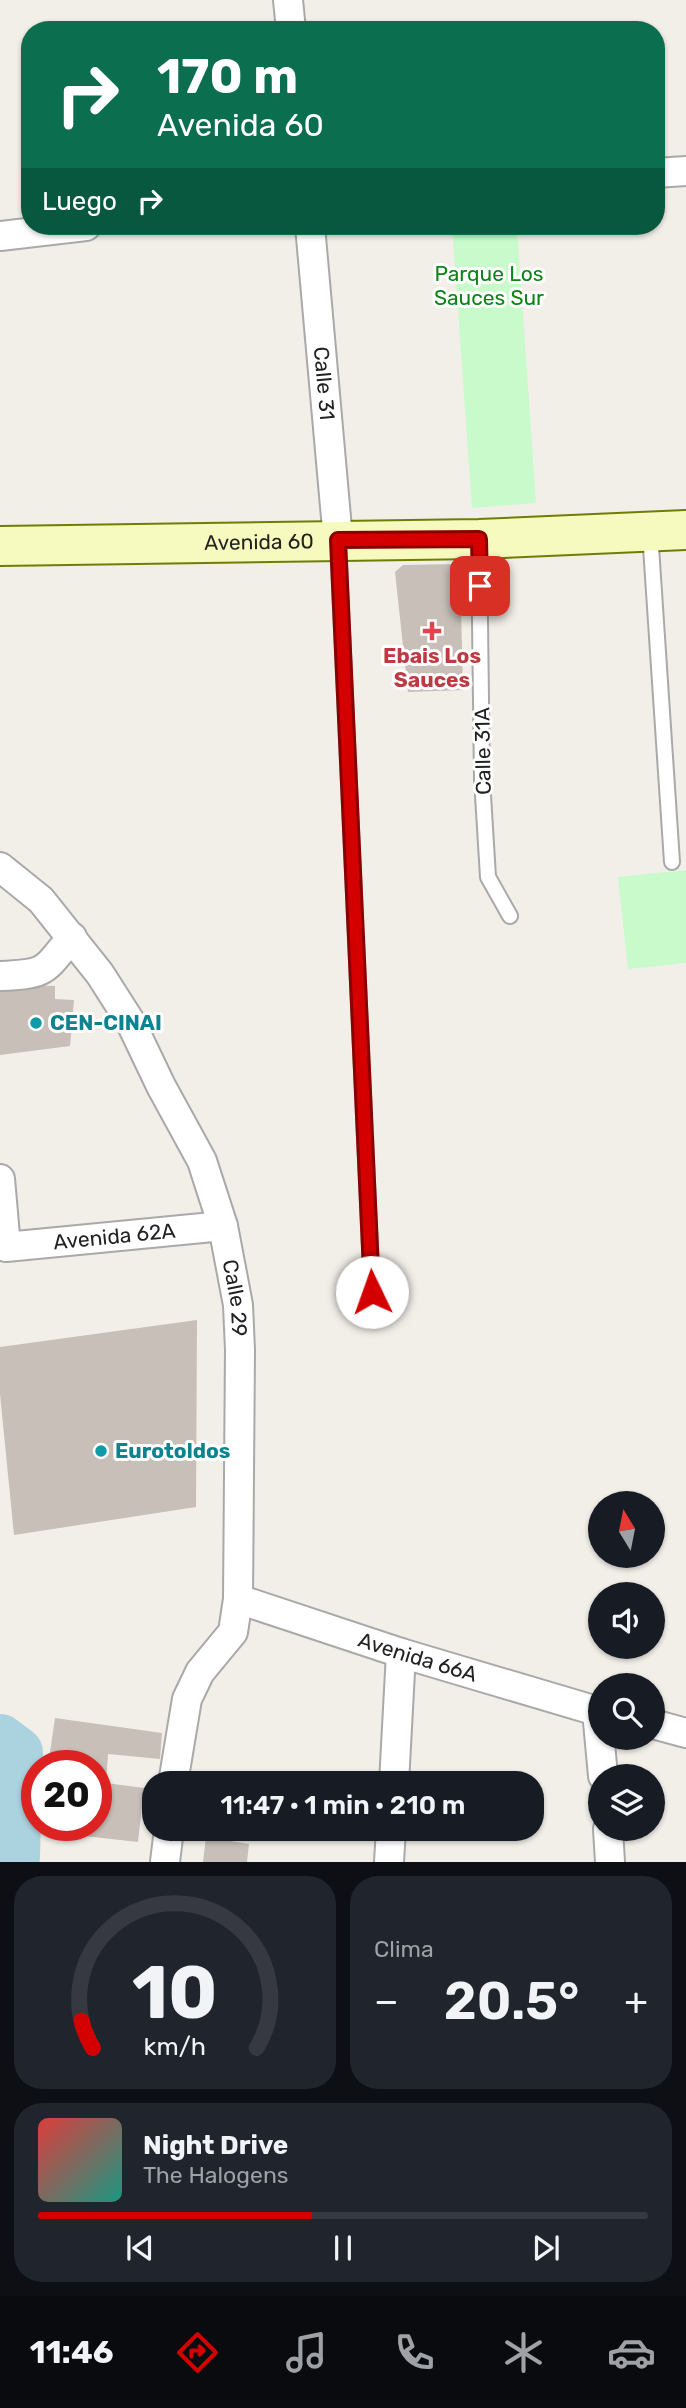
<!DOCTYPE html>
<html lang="es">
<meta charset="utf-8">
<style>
body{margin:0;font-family:Rubik,sans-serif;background:#20242c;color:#f1f3f6;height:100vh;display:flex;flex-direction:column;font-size:26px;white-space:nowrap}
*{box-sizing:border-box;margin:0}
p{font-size:23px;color:#9ea1a6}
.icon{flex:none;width:38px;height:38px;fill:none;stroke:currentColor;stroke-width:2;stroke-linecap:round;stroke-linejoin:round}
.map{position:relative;height:1862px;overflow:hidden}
.details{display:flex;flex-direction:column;gap:14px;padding:14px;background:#0d0f14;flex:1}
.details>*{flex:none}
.guide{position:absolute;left:21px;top:21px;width:644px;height:214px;border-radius:28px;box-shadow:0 2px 5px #0004;background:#0b6e4f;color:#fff;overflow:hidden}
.needle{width:46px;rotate:350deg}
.controls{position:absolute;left:588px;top:1491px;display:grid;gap:14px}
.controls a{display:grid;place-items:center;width:77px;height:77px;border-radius:50%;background:#171b24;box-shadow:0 2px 5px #0004;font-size:35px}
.speed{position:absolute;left:21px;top:1750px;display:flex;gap:14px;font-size:35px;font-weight:700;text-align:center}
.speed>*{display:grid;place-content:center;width:91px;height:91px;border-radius:50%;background:#171b24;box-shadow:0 2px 5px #0004;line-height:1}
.speed .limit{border:10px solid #d22;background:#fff;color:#111}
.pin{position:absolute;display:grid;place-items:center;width:60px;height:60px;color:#fff;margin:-30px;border-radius:14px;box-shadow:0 4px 10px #0006}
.me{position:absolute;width:77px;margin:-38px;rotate:357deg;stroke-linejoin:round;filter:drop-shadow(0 0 5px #0008)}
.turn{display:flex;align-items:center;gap:24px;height:147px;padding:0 21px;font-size:32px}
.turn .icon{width:91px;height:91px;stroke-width:2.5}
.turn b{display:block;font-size:49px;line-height:60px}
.then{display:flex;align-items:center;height:66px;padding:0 21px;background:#0003;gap:14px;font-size:26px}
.big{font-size:52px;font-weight:600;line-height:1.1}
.details .card{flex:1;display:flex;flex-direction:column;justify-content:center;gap:10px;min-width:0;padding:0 24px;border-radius:28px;background:#20242c}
.details .dial{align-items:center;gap:0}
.dial svg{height:182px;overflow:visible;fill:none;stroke:#363941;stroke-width:7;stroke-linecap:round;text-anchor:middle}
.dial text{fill:#f1f3f6;stroke:none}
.song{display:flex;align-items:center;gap:21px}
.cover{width:84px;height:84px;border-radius:10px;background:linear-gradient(135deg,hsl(0 70% 55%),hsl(170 70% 35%))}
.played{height:7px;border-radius:4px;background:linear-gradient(90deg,#d40000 45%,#363941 45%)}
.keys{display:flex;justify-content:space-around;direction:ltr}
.heat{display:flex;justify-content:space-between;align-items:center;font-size:38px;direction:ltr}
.details .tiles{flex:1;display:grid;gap:14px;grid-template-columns:1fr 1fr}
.card:last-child{grid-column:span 2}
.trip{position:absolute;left:142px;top:1771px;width:402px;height:70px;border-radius:28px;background:#171b24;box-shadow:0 2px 5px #0004;font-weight:600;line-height:70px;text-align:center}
.dock{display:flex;height:112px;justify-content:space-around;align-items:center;background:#090b0e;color:#9ea1a6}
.dock .icon{width:49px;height:49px}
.dock .on{color:#d40000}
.dock b{font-size:32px;color:#f1f3f6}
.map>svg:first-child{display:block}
.park{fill:#c8facc}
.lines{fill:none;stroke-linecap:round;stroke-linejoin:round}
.river{stroke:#aad3df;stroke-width:54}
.building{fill:#c7bfb8}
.lane-casing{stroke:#a9a9a9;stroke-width:18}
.street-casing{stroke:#a9a9a9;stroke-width:32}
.secondary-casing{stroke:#707d05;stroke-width:42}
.lane{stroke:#fff;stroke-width:14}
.street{stroke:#fff;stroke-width:28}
.secondary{stroke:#f7fabf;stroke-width:38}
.route-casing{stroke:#8a0000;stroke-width:18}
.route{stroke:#d40000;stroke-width:12}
.health-dot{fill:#e0444e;stroke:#fff;stroke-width:2.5}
.culture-dot{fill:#0f9aa8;stroke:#fff;stroke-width:2.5}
.labels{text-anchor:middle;stroke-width:6;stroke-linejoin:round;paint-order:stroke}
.park-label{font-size:21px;fill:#0c8416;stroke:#fff}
.street-label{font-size:21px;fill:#222;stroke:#fff}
.health-label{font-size:21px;font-weight:bold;fill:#be3a42;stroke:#fff}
.culture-label{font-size:21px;font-weight:bold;fill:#0d838f;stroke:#fff;text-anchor:start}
</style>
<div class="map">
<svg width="686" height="1862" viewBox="0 0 686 1862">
<rect width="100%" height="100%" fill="#f2efe9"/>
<g class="park">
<polygon points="452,226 517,226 536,503 472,508"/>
<polygon points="686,870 686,963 628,969 618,877"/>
</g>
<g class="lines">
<polyline class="river" points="0,1741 16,1753 13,1856 10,1862"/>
</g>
<g class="building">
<polygon points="460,564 463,690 408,692 395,572 403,565"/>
<polygon points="0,984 55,986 55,999 74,1000 70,1046 0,1055"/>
<polygon points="197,1320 196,1507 14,1535 0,1394 0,1347"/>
<polygon points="55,1718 162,1733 160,1759 108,1754 106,1783 144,1788 138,1842 57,1833 58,1825 96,1825 96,1766 48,1766"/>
<polygon points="206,1837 249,1844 247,1862 203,1862"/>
</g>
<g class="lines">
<defs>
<g id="lane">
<polyline points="650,532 672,862"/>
<polyline points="338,542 372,1292"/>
<polyline points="479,542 482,779 488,877 510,916"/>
</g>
<g id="street">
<polyline points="288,0 291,30"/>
<polyline points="656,173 686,171"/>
<path id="s1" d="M310,226L338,540"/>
<polyline points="0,236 86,226"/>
<path id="s2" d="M0,867L41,900L100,974L130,1021L161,1086L202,1161L223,1226L238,1305L240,1350L238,1599L233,1632L200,1672L187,1699L173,1783"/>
<path d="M0,976C47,974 43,972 72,937"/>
<path id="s3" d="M0,1179L6,1247L223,1226"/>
<path id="s4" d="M238,1599L401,1653L600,1712"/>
<polyline points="597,1711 603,1776"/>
<polyline points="653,1724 686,1733"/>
<polyline points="394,1783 401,1653"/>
<polyline points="608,1829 610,1862"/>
<polyline points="165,1862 169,1829"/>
<polyline points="389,1862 391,1829"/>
</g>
<g id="secondary">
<path id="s5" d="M0,546L479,539L686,530"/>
</g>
</defs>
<use href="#lane" class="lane-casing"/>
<use href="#street" class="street-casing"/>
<use href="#secondary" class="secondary-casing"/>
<use href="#lane" class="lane"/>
<use href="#street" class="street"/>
<use href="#secondary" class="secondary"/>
</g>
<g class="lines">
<defs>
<polyline id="route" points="372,1292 338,540 479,539 480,586"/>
</defs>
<use href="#route" class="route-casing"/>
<use href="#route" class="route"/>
</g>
<path class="health-dot" d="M428.5 620.5h7v7h7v7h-7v7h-7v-7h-7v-7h7z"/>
<g class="culture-dot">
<circle cx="36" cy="1023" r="7"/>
<circle cx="101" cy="1451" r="7"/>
</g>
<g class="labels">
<g class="park-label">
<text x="489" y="281">Parque Los<tspan x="489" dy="24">Sauces Sur</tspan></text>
</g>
<g class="street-label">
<text dy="7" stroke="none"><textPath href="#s1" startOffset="158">Calle 31</textPath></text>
<text dy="7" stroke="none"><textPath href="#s5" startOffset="259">Avenida 60</textPath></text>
<text transform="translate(483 751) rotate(-91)" y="7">Calle 31A</text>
<text dy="7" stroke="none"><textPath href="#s3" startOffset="177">Avenida 62A</textPath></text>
<text dy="7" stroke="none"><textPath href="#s2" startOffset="502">Calle 29</textPath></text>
<text dy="7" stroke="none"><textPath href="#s4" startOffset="189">Avenida 66A</textPath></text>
</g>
<g class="health-label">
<text x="432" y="663">Ebais Los<tspan x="432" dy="24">Sauces</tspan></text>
</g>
<g class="culture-label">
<text x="50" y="1030">CEN-CINAI</text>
<text x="115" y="1458">Eurotoldos</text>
</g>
</g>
</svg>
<div class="controls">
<a><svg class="needle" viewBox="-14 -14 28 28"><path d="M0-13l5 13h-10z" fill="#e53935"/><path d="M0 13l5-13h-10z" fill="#9ea1a6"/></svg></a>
<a><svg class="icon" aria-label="sound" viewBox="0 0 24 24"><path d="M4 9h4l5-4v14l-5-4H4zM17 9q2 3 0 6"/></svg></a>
<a><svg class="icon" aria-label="search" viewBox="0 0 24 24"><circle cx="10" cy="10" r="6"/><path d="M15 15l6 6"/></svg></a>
<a><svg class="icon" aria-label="layers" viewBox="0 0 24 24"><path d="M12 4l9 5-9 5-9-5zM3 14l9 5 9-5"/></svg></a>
</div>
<div class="speed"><div class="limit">20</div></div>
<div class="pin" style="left:480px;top:586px;background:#d93025"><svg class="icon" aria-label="arrive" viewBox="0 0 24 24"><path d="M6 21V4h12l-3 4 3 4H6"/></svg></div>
<svg class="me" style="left:372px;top:1292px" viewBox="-20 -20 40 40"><circle r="19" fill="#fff"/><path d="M0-13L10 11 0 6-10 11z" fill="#d40000"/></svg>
<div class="trip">11:47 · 1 min · 210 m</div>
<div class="guide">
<div class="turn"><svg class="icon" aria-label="right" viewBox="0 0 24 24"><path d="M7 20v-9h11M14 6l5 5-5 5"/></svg><div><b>170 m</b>Avenida 60</div></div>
<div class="then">Luego<svg class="icon" aria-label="right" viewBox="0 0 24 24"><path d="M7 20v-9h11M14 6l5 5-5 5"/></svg></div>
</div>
</div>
<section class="details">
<div class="tiles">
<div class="card dial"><svg viewBox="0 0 100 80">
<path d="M14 69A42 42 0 1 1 86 69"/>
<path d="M14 69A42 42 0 0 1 9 57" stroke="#d40000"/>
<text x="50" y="56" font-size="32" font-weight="700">10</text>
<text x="50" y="72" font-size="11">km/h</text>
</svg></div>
<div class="card"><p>Clima</p>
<div class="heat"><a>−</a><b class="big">20.5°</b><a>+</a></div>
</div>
<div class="card">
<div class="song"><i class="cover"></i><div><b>Night Drive</b><p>The Halogens</p></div></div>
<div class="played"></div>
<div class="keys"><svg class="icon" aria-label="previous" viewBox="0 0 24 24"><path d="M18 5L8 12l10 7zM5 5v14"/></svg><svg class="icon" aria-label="pause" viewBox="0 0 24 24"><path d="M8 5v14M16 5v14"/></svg><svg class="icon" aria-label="next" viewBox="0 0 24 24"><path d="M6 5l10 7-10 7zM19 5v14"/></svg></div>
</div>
</div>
</section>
<nav class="dock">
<b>11:46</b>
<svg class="icon on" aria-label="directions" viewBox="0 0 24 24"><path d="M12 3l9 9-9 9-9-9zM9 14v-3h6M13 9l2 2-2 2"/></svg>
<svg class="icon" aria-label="music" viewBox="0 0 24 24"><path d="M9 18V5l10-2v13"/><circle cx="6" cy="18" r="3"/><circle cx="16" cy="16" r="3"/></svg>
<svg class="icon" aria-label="phone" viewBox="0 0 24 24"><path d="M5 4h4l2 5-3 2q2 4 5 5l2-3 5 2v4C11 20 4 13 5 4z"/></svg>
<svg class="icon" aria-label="climate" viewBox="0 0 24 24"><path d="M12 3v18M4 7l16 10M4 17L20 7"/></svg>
<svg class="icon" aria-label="car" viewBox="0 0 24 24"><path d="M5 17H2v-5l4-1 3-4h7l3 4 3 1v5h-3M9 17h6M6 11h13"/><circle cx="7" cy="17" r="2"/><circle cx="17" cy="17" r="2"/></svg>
</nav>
